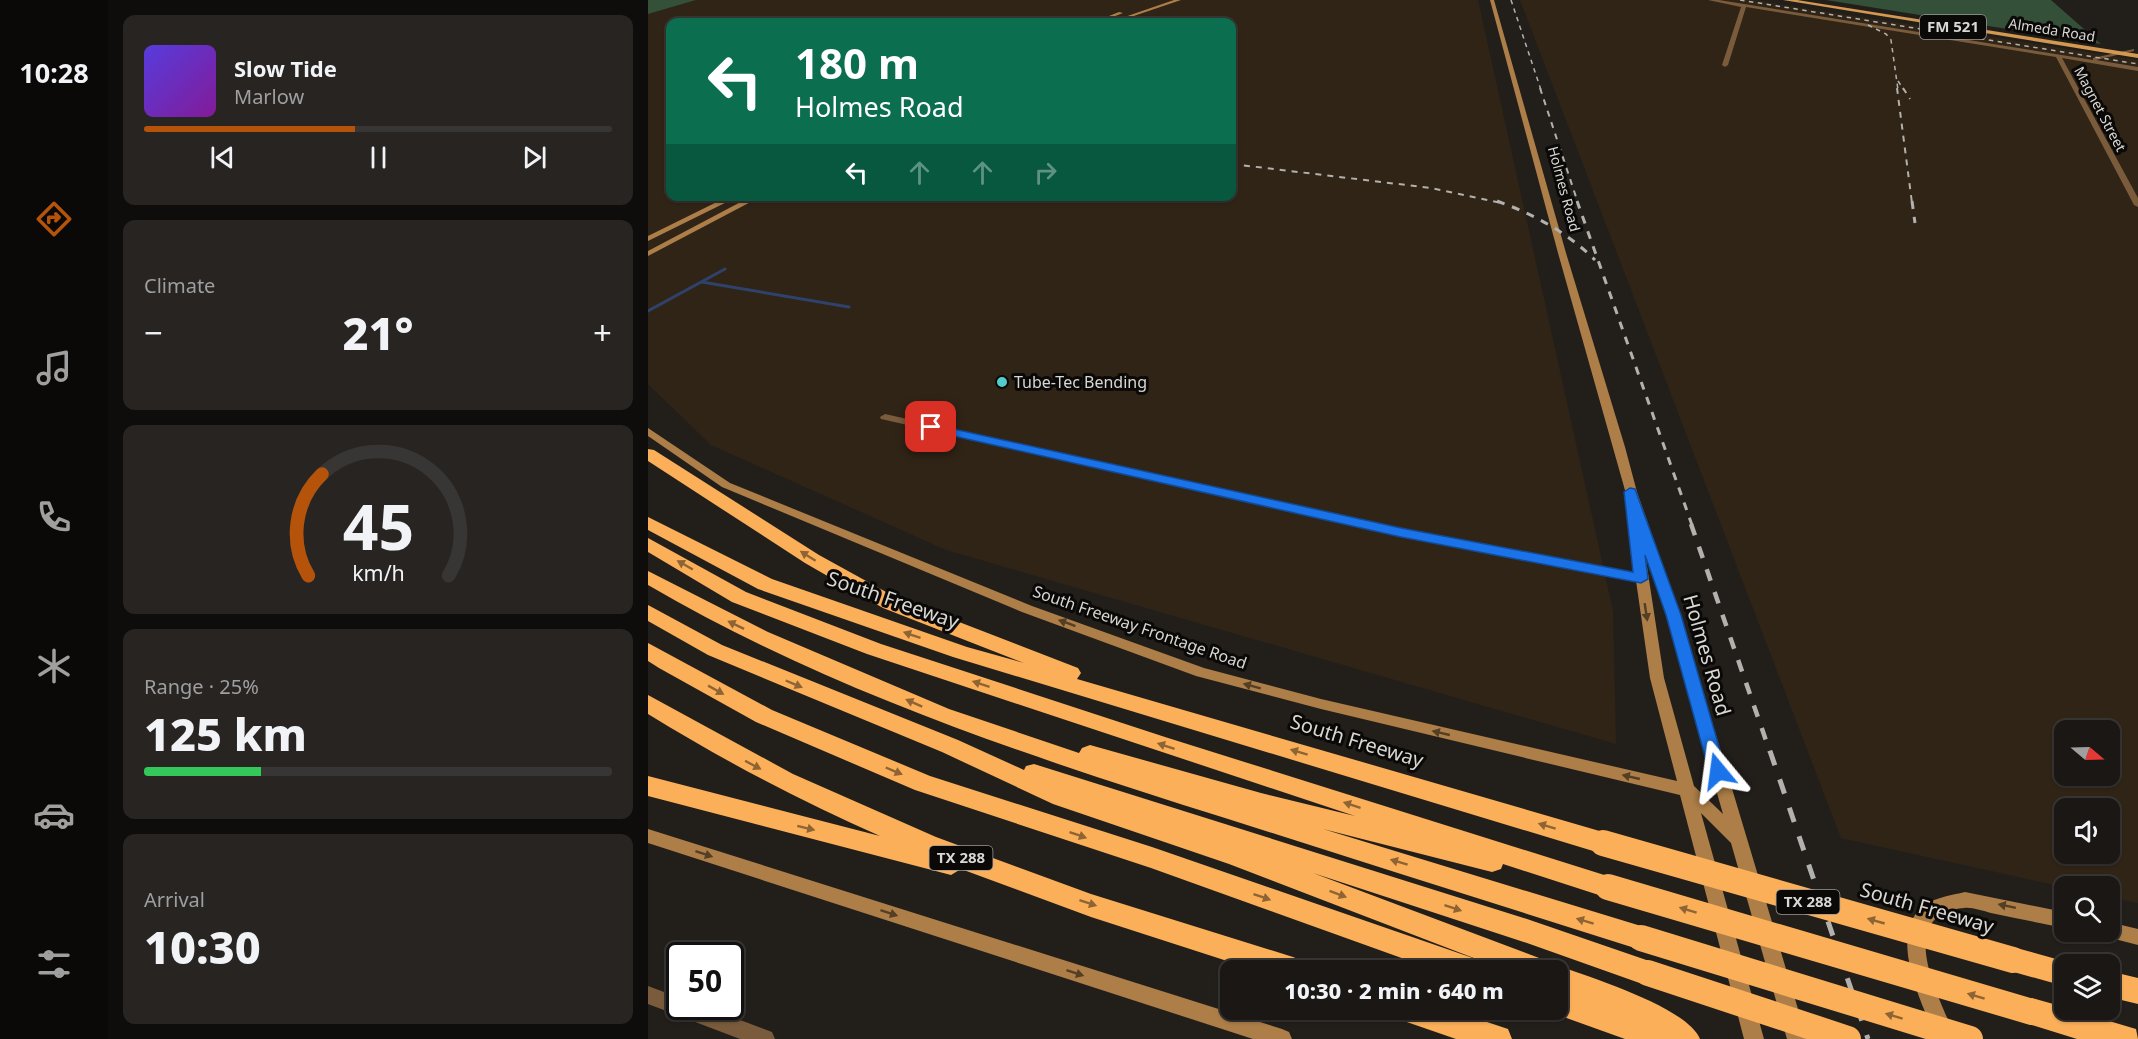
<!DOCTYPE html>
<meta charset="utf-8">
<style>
body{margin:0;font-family:"Noto Sans",sans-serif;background:#272422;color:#f1f3f6;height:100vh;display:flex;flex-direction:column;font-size:22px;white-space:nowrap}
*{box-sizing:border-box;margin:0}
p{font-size:20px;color:#9f9fa0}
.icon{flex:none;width:33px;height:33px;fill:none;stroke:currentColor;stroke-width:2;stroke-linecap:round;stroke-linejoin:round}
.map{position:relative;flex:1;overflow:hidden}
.details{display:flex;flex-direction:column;gap:15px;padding:15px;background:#0e0d0b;width:540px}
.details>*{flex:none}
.hud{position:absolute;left:18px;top:18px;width:570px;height:183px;border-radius:12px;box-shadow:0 2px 4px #0004,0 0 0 2px #383634;background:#0b6e4f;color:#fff;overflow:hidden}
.needle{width:39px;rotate:109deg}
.tools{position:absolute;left:1406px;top:720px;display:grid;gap:12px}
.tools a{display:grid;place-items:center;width:66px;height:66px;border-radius:12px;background:#1a1714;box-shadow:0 2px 4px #0004,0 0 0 2px #383634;font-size:30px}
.speed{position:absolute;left:18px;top:942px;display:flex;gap:12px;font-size:30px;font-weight:700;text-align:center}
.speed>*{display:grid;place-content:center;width:78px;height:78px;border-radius:50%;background:#1a1714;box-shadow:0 2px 4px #0004,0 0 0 2px #383634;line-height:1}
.speed .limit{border:3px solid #111;border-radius:9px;background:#fff;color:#111}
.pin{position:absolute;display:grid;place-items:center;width:51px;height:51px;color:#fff;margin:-26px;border-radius:12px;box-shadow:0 3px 9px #0006}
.me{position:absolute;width:66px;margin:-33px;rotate:344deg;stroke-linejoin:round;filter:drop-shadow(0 0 4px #0008)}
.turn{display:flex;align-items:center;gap:21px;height:126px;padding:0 30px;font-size:27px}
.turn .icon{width:78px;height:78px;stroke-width:2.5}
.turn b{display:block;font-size:42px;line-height:51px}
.lanes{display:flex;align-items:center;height:57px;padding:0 30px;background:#0003;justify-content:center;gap:30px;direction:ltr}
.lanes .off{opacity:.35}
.big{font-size:45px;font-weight:800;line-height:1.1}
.details .widget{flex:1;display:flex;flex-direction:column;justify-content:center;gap:9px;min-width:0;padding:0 21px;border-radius:12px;background:#272422}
.details .dial{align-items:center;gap:0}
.dial svg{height:156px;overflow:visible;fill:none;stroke:#383634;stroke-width:7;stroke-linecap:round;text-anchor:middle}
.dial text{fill:#f1f3f6;stroke:none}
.song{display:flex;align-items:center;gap:18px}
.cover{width:72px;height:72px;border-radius:9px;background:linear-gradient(135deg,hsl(250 70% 55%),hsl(290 70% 35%))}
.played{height:6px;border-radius:3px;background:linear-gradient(90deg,#b45309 45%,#383634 45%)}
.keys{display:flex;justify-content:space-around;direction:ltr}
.heat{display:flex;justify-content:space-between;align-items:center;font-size:33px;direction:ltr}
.charge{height:9px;border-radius:4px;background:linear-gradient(90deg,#34c759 25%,#383634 0)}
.trip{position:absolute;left:572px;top:960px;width:348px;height:60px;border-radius:12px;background:#1a1714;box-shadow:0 2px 4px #0004,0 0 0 2px #383634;font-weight:800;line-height:60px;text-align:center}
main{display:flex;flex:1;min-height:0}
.tab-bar{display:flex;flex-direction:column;width:108px;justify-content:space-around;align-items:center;background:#0a0908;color:#9f9fa0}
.tab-bar .icon{width:42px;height:42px}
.tab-bar .on{color:#b45309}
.tab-bar b{font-size:27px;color:#f1f3f6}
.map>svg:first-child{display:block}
.industrial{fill:#302416;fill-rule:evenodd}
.green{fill:#345039}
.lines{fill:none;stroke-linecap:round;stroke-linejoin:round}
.stream{stroke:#2f426b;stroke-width:3}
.street{fill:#7a5c3c;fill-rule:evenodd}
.secondary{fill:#ad7e48;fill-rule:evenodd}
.primary{fill:#d59851;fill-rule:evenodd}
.highway{fill:#faaf58;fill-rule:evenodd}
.rail-far4{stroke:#b3b1ad;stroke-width:1.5;stroke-dasharray:4.5 4.5;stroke-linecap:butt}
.rail-far3{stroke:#b3b1ad;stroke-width:2;stroke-dasharray:6 6;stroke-linecap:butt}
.rail-far2{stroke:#b3b1ad;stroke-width:3;stroke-dasharray:8 8;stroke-linecap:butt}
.rail-far1{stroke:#b3b1ad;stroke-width:4.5;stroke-dasharray:12 12;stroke-linecap:butt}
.rail{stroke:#b3b1ad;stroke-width:5;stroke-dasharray:15 15;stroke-linecap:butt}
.highway-bridge{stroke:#faaf58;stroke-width:26}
.oneway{fill:#8e6434}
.oneway2{fill:#543e24}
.route{fill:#1a73e8;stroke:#114b97;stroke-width:1.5}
.poi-dot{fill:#52cdcd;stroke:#0b0907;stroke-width:2}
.labels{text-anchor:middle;stroke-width:6;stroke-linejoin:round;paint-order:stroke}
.far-street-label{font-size:14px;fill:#d9d7d3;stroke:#0b0907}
.shield{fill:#0b0907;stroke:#9b9996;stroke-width:1.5}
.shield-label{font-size:15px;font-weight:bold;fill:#d9d7d3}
.poi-label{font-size:16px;fill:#d9d7d3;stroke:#0b0907;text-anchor:start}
.street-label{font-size:16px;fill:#d9d7d3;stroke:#0b0907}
.near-street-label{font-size:20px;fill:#d9d7d3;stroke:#0b0907}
</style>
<main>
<nav class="tab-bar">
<b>10:28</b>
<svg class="icon on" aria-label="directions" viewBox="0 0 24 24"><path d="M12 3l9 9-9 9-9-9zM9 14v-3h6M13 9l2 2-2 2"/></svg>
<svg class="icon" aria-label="music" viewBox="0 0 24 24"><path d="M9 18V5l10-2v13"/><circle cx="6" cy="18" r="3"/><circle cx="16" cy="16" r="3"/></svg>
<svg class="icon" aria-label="phone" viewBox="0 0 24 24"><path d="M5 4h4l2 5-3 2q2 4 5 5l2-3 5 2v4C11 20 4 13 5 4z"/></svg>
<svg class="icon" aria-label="climate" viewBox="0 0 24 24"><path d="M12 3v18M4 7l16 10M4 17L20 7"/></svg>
<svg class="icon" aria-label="car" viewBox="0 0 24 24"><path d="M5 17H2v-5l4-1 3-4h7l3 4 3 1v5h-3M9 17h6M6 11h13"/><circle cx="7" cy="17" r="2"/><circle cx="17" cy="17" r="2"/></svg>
<svg class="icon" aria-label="filters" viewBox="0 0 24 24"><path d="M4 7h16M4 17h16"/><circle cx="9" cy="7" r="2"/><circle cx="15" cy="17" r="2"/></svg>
</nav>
<section class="details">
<div class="widget">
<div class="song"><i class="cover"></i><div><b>Slow Tide</b><p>Marlow</p></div></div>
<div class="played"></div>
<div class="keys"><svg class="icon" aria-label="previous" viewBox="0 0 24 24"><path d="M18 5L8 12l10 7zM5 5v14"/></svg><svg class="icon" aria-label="pause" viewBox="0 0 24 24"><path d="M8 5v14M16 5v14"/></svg><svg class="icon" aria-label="next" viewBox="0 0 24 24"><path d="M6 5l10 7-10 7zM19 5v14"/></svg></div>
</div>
<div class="widget"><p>Climate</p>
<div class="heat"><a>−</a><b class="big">21°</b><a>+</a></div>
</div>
<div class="widget dial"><svg viewBox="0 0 100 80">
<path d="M14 69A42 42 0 1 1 86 69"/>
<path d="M14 69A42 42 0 0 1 21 17" stroke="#b45309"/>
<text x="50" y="56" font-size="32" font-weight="700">45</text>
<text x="50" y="72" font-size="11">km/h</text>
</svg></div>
<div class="widget"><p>Range · 25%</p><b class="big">125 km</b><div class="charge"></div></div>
<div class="widget"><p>Arrival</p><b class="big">10:30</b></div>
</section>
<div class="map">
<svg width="1490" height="1039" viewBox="0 0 1490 1039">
<rect width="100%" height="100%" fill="#221f1b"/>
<g class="industrial">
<path d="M48,0H830L965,611L968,744L298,550L63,445L0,384V14ZM22,22H584V196H22Z"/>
<path d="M872,0H1105L1490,60V903L1461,897V886L1416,887L1193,838ZM1416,730H1461V776H1416ZM1416,808H1461V854H1416Z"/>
</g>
<g class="green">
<polygon points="0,0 48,0 0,14"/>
<polygon points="1178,0 1403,0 1453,44"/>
</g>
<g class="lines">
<g class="stream">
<polyline points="54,282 201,307"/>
<polyline points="0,311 77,269"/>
</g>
<g class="street">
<polygon points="1060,0 1071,0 1445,60 1445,58 1486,49 1486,51 1448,60 1490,67 1490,71 1414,58 1490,198 1490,207 1486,205 1408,57 1098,7 1080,65 1077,67 1074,65 1093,7"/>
<polygon points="237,414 753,529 993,574 999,578 993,582 753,537 233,419 232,417"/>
<polygon points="0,986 32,998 32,1006 55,1006 124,1032 127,1039 92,1039 0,1004"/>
</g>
<g class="secondary">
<polygon points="526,0 533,0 468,22 462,22"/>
<path d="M842,0H846L918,253L977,447L989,492L1032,615L1159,1039H1139L1083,843L1053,813L1116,1039H1096L1032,795L673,709L548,676L374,612L74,487L0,436V428L82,483L384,606L556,668L673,699L1029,781L1002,678L978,511L982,508L910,253ZM996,547L1018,615L1075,814L1046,786L1016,678Z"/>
<polygon points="471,12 475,13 452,22 446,22"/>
<polygon points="81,196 91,196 0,241 0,236"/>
<polygon points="104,196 114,196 0,256 0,251"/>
<polygon points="0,829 634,1029 641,1032 644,1039 605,1039 0,843"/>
<path d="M1317,892L1416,912V928C1392,923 1367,918 1343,913C1335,911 1324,907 1316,908C1247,914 1289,993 1304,1029L1301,1036L1294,1038L1287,1036C1274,1003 1243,943 1270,911C1281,898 1301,896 1317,892Z"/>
<polygon points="1461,922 1490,929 1490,945 1455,936 1453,932 1461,932"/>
</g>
<polygon class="primary" points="1135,0 1149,0 1490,54 1490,58"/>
<g class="highway">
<polygon points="0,449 6,450 171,555 249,598 430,668 433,673 429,679 955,832 964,836 967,843 964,850 955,854 305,657 110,589 0,530 0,517 124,579 319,647 376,663 235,608 157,563 0,461"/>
<path d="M0,538L98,592L233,644L517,737L969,879L973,887L969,895L960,898L855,864L853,869L844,872L675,829L993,926L1002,929L1006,938L1002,947L993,950C854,906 715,862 577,818C379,756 180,690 0,585V571L120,632L301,709L431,753L434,748L442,745L613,793L707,816L219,654L84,602L0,552Z"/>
<path d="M0,605L74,645L310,740L376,770L378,766L386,764L879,919L1010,964L1014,973L1010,982L1000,986L879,943L665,873L899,961L902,968L909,965C943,978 1039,1007 1052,1039H977L899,1011L909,1010V970H857L581,864L405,804L294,752L60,655L0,621Z"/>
<polygon points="0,643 124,710 282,776 504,847 822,957 832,961 836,970 787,970 503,868 267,790 108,722 11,668 0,661"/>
<path d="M0,695L145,774L288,837L443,894L645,957L655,961L659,970H607L443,917L313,869L303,875L0,796V776L232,836C152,801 75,760 0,714Z"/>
<polygon points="1365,947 1426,964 1416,964 1416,986 1355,969 1351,960 1355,951"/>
<polygon points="1461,971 1490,978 1490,1004 1461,997"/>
<polygon points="1384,998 1416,1007 1416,1010 1424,1010 1488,1029 1490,1039 1429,1039 1374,1022 1370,1012 1374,1002"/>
<polygon points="749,1010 803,1010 860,1029 864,1039 808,1039 753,1020"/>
</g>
<g class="rail-far4">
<polyline points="863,0 893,90"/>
<polyline points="1092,0 1490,64"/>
<polyline points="1220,25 1238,34 1243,40 1250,90"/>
<polyline points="1250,81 1256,90"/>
</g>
<g class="rail-far3">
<polyline points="892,88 930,203"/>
<polyline points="1249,88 1264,203"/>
<polyline points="1255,88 1262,99"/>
<polyline points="584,164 783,188 853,203"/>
</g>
<g class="rail-far2">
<path d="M849,201C885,214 919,232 947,260"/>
<polyline points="929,201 1044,525"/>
<polyline points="1264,201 1267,223"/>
</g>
<polyline class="rail-far1" points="1043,524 1122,752"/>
<polyline class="rail" points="1122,751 1220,1039"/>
<g class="highway-bridge">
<polyline points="955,843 1365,960"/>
<polyline points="960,887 1384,1012"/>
<polyline points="993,938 1322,1039"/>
<polyline points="1000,973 1200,1039"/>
</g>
</g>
<defs><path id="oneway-solid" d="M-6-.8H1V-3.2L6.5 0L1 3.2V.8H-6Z" transform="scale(1.5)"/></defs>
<g class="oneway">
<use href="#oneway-solid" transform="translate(160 556) rotate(-148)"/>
<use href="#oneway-solid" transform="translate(37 565) rotate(-150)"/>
<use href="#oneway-solid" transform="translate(88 625) rotate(-154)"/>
<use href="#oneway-solid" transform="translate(264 635) rotate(-161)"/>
<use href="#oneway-solid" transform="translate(146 684) rotate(23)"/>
<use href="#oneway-solid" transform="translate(333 684) rotate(-162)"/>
<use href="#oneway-solid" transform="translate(68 690) rotate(29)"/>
<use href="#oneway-solid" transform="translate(266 703) rotate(-156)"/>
<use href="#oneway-solid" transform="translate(518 746) rotate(-162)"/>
<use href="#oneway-solid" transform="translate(651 752) rotate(-163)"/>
<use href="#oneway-solid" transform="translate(105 765) rotate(28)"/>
<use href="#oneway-solid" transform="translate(246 771) rotate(23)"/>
<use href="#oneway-solid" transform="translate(704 805) rotate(-162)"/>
<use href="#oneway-solid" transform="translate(899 826) rotate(-163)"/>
<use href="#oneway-solid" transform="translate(158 828) rotate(14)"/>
<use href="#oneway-solid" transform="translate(430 835) rotate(19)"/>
<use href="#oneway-solid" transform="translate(751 862) rotate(-163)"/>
<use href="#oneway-solid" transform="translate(690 894) rotate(21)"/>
<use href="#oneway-solid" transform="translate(614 897) rotate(19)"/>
<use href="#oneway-solid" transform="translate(440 903) rotate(18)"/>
<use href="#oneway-solid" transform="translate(805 908) rotate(18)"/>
<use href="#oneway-solid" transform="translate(1040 910) rotate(-163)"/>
<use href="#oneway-solid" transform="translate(937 921) rotate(-163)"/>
<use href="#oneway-solid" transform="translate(1228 921) rotate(-164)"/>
<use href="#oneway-solid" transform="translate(1328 996) rotate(-163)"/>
<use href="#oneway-solid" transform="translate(1246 1016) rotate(-163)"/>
</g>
<g class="oneway2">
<use href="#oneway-solid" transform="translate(998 612) rotate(81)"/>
<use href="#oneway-solid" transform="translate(419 623) rotate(-160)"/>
<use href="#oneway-solid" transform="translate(604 686) rotate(-165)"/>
<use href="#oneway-solid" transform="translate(793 733) rotate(-167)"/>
<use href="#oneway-solid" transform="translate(983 777) rotate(-167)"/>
<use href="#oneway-solid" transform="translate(56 854) rotate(18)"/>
<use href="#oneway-solid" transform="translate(1359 906) rotate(-168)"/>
<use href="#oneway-solid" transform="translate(241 913) rotate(18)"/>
<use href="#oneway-solid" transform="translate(427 973) rotate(18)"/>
</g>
<polygon class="route" points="283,424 753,528 985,572 976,492 982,488 987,489 1033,615 1078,771 1076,776 1070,778 1063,776 1061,771 1018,615 997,555 1000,579 993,583 753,537 279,430 277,427"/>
<circle class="poi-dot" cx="354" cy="382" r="6"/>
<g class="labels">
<g class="far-street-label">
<text transform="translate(1404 30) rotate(9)" y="5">Almeda Road</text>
<text transform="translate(1452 109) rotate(62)" y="5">Magnet Street</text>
<text transform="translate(916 189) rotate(75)" y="5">Holmes Road</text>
</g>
<g class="shield">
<rect x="1272" y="15" width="66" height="24" rx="4.5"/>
<rect x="281.5" y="846" width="63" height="24" rx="4.5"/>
<rect x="1128.5" y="890" width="63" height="24" rx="4.5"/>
</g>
<g class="shield-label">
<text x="1305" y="32">FM 521</text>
<text x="313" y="863">TX 288</text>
<text x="1160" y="907">TX 288</text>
</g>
<g class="poi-label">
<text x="366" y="388">Tube-Tec Bending</text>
</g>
<g class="street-label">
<text transform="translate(492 627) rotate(19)" y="6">South Freeway Frontage Road</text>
</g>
<g class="near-street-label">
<text transform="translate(245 600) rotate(19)" y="7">South Freeway</text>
<text transform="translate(1059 655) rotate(74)" y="7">Holmes Road</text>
<text transform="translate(709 741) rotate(17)" y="7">South Freeway</text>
<text transform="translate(1279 908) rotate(16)" y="7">South Freeway</text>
</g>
</g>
</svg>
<div class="tools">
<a><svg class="needle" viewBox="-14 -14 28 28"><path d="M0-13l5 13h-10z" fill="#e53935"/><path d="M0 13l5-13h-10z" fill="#9f9fa0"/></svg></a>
<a><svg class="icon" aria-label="sound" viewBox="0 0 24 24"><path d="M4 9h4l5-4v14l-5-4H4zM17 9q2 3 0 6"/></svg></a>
<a><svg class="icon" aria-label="search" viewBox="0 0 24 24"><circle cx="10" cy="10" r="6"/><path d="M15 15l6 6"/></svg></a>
<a><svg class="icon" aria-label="layers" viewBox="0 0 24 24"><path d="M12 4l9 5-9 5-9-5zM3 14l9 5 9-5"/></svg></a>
</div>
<div class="speed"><div class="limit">50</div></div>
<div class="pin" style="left:283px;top:427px;background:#d93025"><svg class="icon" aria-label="arrive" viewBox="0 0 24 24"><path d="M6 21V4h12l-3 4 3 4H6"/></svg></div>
<svg class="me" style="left:1070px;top:771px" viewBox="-20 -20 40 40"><path d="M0-17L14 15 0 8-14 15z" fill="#1a73e8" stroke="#fff" stroke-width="4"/></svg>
<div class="trip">10:30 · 2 min · 640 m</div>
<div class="hud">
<div class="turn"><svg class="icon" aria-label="left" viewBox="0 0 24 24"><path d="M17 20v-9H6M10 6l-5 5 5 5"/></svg><div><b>180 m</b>Holmes Road</div></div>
<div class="lanes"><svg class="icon" aria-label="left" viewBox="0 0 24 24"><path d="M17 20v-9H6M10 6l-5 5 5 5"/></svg><svg class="icon off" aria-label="ahead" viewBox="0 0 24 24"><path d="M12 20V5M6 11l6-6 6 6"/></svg><svg class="icon off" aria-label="ahead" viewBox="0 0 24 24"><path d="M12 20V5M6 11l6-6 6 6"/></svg><svg class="icon off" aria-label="right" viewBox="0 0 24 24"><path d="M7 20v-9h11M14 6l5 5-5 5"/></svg></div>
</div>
</div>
</main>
